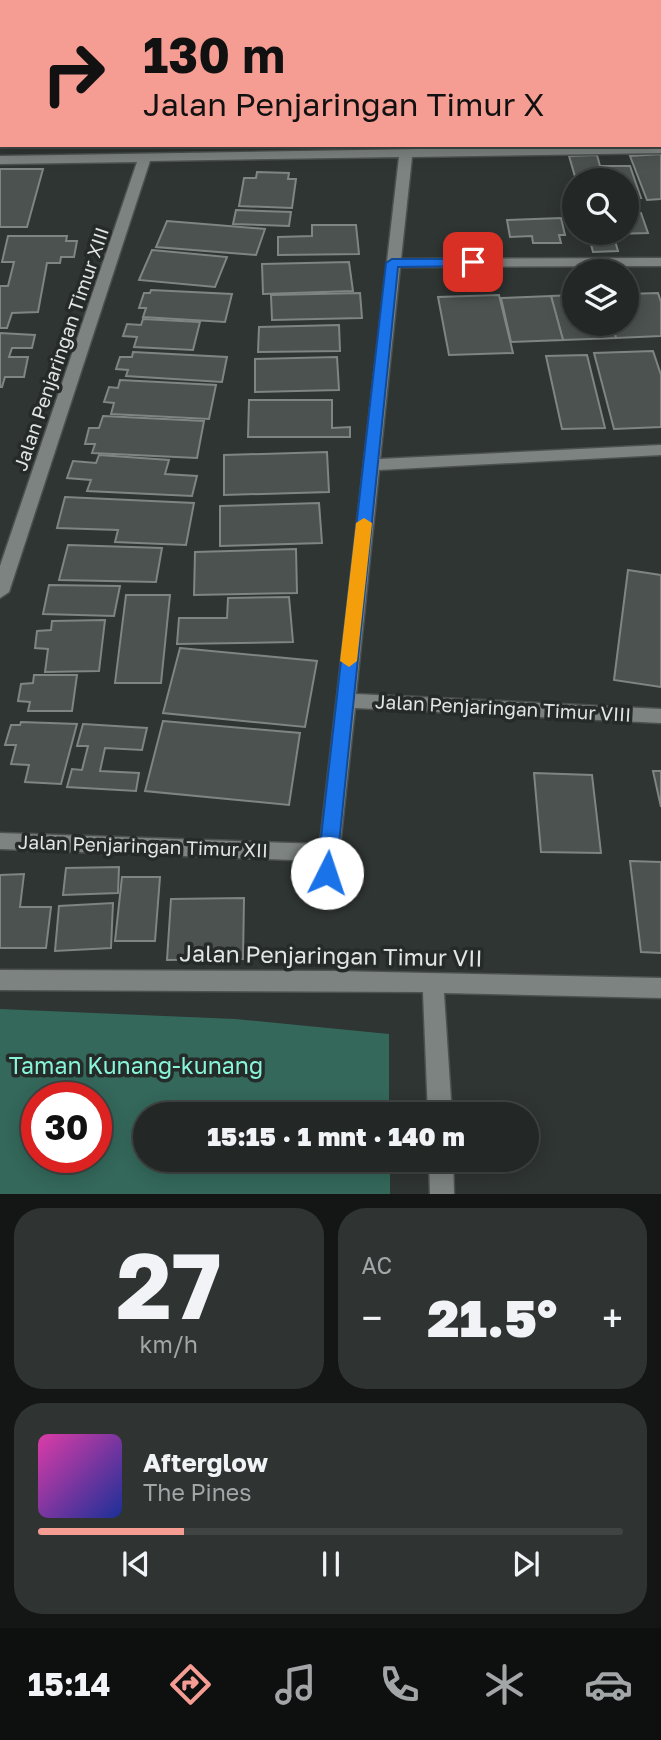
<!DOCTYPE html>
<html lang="id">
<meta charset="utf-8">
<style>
body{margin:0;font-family:"Golos Text",sans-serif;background:#2f3432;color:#f1f3f6;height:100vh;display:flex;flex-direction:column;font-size:26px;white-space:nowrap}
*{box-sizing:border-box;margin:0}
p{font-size:23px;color:#a3a6a7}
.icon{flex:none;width:38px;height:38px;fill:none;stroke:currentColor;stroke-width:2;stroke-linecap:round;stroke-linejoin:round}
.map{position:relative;height:1194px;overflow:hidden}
.side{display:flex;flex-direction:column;gap:14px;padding:14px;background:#131615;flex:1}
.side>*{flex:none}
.top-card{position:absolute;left:0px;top:0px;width:662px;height:147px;box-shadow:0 4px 18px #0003,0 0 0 2px #404443;background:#f59c93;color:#111;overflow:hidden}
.fabs{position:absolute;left:562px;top:168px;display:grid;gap:14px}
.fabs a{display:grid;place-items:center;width:77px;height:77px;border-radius:50%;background:#232826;box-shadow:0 4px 18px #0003,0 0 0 2px #404443;font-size:35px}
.speed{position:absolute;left:21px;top:1082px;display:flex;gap:14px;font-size:35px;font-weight:700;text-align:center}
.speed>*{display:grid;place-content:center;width:91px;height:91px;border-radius:50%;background:#232826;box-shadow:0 4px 18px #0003,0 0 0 2px #404443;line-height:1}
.speed .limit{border:10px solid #d22;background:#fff;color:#111}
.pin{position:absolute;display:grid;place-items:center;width:60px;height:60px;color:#fff;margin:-30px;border-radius:14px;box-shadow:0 4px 10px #0006}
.me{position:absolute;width:77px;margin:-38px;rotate:4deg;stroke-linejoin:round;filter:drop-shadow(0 0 5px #0008)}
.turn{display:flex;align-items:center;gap:24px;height:147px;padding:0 28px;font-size:32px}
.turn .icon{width:91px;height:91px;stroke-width:2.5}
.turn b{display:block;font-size:49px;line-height:60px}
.big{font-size:52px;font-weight:800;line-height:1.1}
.side .card{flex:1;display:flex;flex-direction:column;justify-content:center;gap:10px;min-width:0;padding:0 24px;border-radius:28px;background:#2f3432}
.side .dial{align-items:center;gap:0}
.dial b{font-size:91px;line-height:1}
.song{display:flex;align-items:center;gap:21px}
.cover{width:84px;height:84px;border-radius:10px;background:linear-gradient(135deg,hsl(320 70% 55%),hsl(230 70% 35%))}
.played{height:7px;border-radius:4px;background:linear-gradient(90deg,#f59c93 25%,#404443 25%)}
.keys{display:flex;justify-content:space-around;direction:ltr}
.heat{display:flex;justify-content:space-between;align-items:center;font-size:38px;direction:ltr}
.side .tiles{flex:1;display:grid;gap:14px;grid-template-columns:1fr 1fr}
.card:last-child{grid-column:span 2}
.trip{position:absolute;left:133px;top:1102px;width:406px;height:70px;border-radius:35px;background:#232826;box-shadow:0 4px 18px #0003,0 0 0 2px #404443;font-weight:800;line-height:70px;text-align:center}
.menu{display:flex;height:112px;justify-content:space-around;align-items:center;background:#0e100f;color:#a3a6a7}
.menu .icon{width:49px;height:49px}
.menu .current{color:#f59c93}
.menu b{font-size:32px;color:#f1f3f6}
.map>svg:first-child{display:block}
.green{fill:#34685b;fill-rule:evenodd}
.building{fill:#4b5250;stroke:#7e8583;stroke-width:2}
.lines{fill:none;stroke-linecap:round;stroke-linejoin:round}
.minor-casing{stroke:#4c514f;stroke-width:3}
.minor{fill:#7c8381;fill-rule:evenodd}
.route{fill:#1a73e8;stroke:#114b97;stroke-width:2}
.slow{fill:#f59e0b}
.labels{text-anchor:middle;stroke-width:7;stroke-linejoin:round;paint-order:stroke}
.street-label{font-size:19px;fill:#e1e5e4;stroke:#252b29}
.near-street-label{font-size:23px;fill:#e1e5e4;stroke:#252b29}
.near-park-label{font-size:23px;fill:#88f5da;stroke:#252b29}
</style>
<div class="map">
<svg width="661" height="1194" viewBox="0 0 661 1194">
<rect width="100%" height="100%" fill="#2f3533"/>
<path class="green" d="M0,1009L235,1019L389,1034V1115H145V1160H390V1194H0ZM37,1097H96V1157H37Z"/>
<g class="building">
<polygon points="661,154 661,199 647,200 630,156"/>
<polygon points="597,155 600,166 630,166 641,198 626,198 626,180 576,180 569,156"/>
<polygon points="0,169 43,169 27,227 0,227"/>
<polygon points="257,172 289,173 288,179 296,179 292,208 239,206 244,178 256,178"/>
<polygon points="236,210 291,212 289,226 233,224"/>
<polygon points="626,213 641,213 648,233 613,234 618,251 593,252 588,233 626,233"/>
<polygon points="561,218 565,235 559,235 561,243 533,243 532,236 510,237 507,220"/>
<polygon points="167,221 265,229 256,255 156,247"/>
<polygon points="312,225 356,225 359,254 278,255 278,237 312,236"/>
<polygon points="8,236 67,236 66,241 77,241 74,257 61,257 60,263 47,263 38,312 12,313 7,328 0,328 0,286 8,286 14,262 2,262"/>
<polygon points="152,250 227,257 215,287 139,280"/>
<polygon points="349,262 353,291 263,294 262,264"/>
<polygon points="151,290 232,294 225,322 143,317 146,308 139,308 144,293 150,293"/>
<polygon points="360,293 362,318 272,320 271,295"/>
<polygon points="658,293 661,302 661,336 616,338 612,324 626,324 626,294"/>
<polygon points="499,295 513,353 449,355 438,297"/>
<polygon points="574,295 574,324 612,324 616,338 563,340 551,296"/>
<polygon points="551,296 563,340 511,342 501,298"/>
<polygon points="143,319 200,322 193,350 134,347 137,337 123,336 127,324 141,325"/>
<polygon points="339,325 340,351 258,352 259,327"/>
<polygon points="0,333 35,335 32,348 12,348 9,357 28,357 24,377 5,377 2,387 0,387"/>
<polygon points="653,351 661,375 661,427 614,429 594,353"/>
<polygon points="133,352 227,357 222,382 126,376 128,370 116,369 120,357 132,357"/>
<polygon points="587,355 605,428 562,429 546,356"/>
<polygon points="337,357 339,390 255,392 255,359"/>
<polygon points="120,380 216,385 209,419 111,414 114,403 104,402 109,387 118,388"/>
<polygon points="249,400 332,400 332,428 350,427 350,437 248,437"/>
<polygon points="103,416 204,421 197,458 92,453 95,444 85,444 89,428 99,428"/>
<polygon points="327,452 329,492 224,495 224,455"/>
<polygon points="99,455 169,460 165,474 197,476 192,496 87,491 91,480 67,478 73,461 96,463"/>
<polygon points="65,497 194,503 186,545 115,542 118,530 57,528"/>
<polygon points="319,503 322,543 220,546 220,506"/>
<polygon points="68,545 162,548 156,582 59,580"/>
<polygon points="296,549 297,593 194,595 195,552"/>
<polygon points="628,570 661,575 661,687 614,680"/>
<polygon points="49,585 120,586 114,616 43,614"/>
<polygon points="126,595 170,595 161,683 115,683"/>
<polygon points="289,597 293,642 177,644 179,618 227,618 228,598"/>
<polygon points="105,620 99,671 45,672 48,649 35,648 37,631 51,630 52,621"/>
<polygon points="180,648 317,661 305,727 163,713"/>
<polygon points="34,675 77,675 72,711 28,711 30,702 18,701 21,684 33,683"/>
<polygon points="163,721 300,733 289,805 145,791"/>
<polygon points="21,722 77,724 61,784 25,782 29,765 11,764 16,745 5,745 11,725 20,725"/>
<polygon points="83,724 147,728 142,750 105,748 100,771 139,773 136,791 67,787 72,769 82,770 88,746 77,746"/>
<polygon points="653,771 661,771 661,807"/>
<polygon points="534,773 592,775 601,853 541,852"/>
<polygon points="630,861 661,862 661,953 641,952"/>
<polygon points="119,867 118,893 63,895 66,868"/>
<polygon points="24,874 20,907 51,907 46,948 0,948 0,875"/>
<polygon points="122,877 160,877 155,941 115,941"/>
<polygon points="244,898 243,959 167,960 171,899"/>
<polygon points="113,903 111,948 55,951 59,906"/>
</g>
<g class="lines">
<defs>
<g id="minor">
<rect x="112" y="0" width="10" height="2"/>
<rect x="290" y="0" width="10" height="2"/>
<rect x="536" y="0" width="10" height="2"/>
<rect x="660" y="44" width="1" height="6"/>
<rect x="0" y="54" width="2" height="6"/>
<polygon points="661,145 661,153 412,157 401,259 661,258 661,266 400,267 380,459 661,445 661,455 379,470 356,694 661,709 661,723 355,708 337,873 334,879 327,882 320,879 317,873 318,861 0,849 0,833 320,844 399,157 150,161 9,592 0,598 0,566 137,162 0,164 0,156"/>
<polygon points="0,970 335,971 661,978 661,998 444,993 452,1115 428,1115 423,992 0,990"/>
<polygon points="429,1160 453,1160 454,1194 430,1194"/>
</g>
</defs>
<use href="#minor" class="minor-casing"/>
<use href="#minor" class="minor"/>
</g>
<polygon class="route" points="392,259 473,259 479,262 473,266 398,267 336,873 333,879 327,881 320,879 317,873 386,263"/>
<polygon class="slow" points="364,518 372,523 357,661 349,667 340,661 356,523"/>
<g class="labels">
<g class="street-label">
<text transform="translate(61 349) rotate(-71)" y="7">Jalan Penjaringan Timur XIII</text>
<text transform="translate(503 708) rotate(3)" y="7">Jalan Penjaringan Timur VIII</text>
<text transform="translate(143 846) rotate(2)" y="7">Jalan Penjaringan Timur XII</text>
</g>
<g class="near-street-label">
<text transform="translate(331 956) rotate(1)" y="8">Jalan Penjaringan Timur VII</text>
</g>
<g class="near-park-label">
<text x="136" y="1074">Taman Kunang-kunang</text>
</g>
</g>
</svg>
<div class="fabs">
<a><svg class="icon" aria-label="search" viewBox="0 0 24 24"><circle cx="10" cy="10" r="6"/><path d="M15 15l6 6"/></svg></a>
<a><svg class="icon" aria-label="layers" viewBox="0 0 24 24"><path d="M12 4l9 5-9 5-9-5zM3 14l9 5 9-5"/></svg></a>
</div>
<div class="speed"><div class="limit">30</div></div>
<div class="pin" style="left:473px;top:262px;background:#d93025"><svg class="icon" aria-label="arrive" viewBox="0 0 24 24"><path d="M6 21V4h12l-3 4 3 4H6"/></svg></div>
<svg class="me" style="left:327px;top:873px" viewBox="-20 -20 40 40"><circle r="19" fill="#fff"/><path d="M0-13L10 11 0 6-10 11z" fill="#1a73e8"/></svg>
<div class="trip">15:15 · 1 mnt · 140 m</div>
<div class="top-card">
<div class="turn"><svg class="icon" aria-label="right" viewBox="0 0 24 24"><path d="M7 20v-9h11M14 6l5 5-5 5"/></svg><div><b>130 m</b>Jalan Penjaringan Timur X</div></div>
</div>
</div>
<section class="side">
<div class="tiles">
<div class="card dial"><b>27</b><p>km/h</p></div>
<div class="card"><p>AC</p>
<div class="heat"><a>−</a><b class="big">21.5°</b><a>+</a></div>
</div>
<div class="card">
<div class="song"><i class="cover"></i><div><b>Afterglow</b><p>The Pines</p></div></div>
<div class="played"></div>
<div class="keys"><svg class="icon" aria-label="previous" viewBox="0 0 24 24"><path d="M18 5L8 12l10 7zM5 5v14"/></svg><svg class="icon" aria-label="pause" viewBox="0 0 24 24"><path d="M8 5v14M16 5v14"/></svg><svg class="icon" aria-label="next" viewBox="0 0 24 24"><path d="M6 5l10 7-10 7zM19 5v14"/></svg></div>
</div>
</div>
</section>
<nav class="menu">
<b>15:14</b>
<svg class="icon current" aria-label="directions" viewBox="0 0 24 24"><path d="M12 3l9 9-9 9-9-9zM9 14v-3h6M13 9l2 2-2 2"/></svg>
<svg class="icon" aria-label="music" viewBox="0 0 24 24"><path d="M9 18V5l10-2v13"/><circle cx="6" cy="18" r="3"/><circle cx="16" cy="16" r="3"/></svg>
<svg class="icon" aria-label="phone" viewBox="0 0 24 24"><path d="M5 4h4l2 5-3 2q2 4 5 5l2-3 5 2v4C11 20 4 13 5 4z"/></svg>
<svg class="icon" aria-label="climate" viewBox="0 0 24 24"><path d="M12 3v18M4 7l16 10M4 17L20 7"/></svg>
<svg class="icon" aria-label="car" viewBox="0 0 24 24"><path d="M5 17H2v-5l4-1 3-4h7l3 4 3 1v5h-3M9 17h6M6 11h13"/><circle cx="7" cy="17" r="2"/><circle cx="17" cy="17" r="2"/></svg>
</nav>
